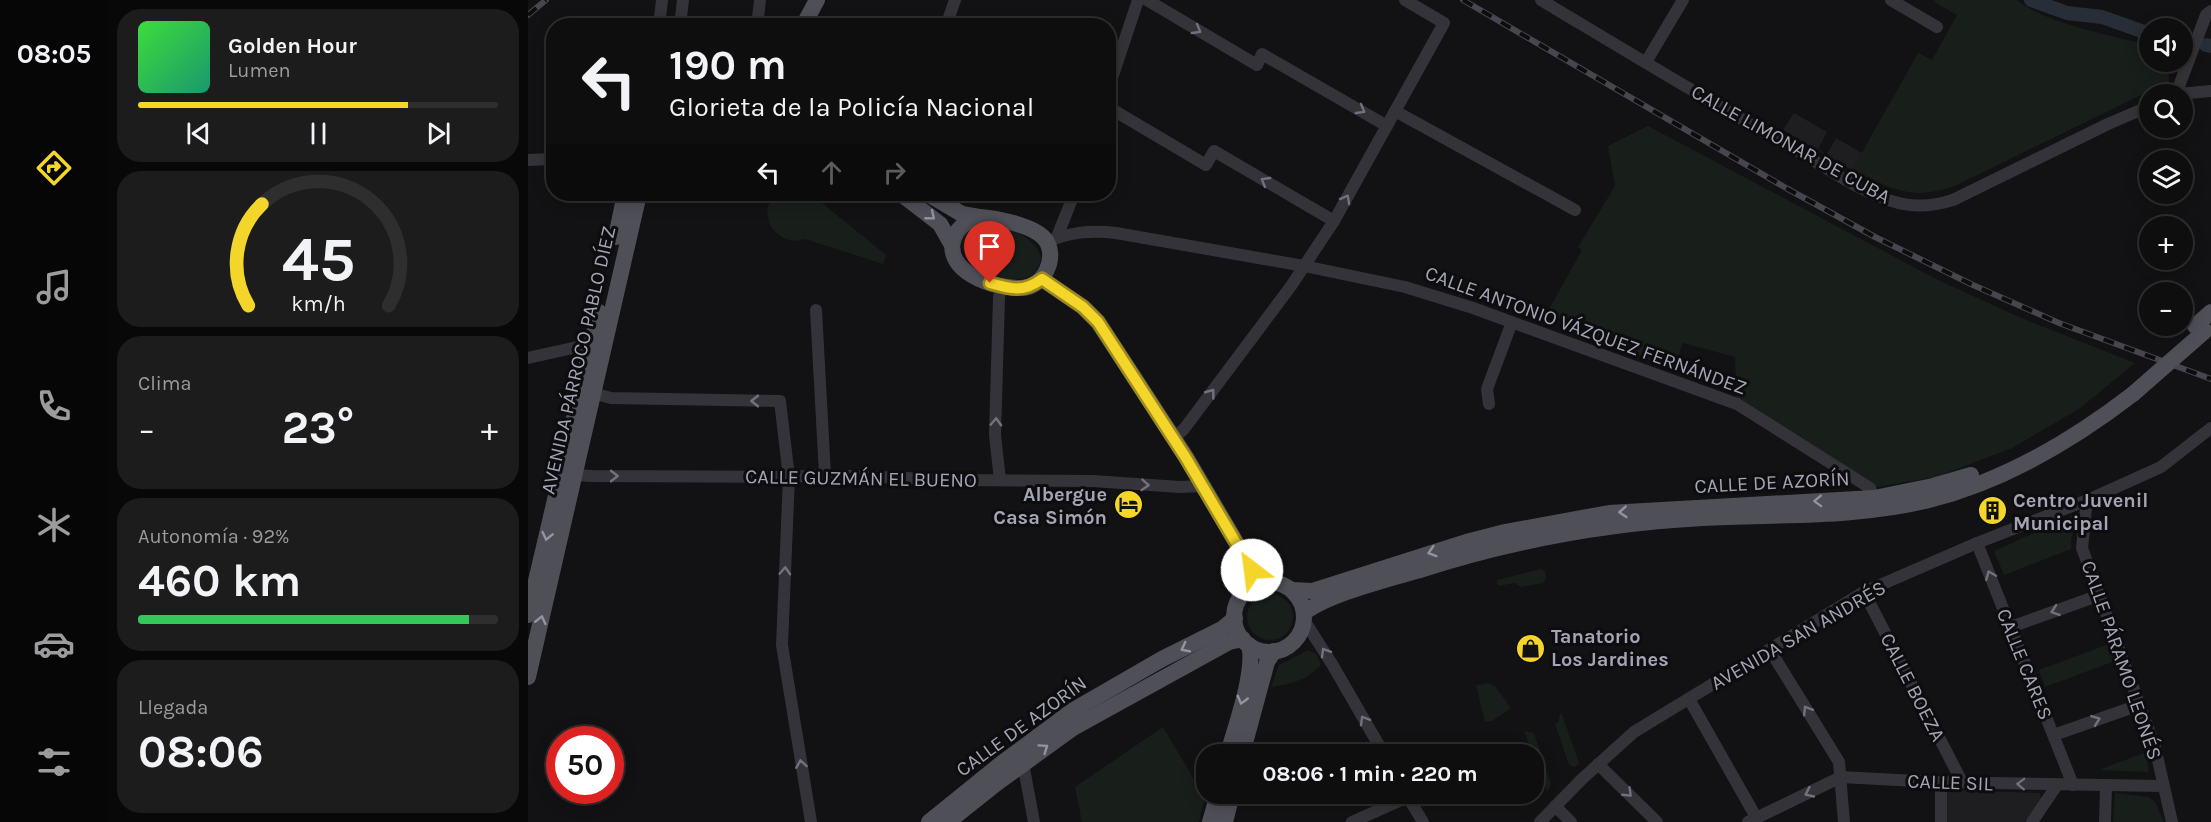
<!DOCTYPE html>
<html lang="es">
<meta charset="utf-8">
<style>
body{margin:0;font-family:Karla,sans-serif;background:#1c1c1d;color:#f1f3f6;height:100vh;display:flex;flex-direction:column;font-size:22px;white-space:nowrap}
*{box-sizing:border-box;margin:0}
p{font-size:20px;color:#9b9c9e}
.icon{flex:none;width:33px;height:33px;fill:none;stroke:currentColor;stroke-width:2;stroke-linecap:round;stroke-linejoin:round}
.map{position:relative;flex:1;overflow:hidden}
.details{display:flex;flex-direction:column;gap:9px;padding:9px;background:#080808;width:420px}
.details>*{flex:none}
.top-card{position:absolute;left:18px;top:18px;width:570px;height:183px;border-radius:24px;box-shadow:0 3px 15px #0003,0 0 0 2px #2e2e2f;background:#0e0e0f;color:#f1f3f6;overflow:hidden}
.buttons{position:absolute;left:1611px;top:18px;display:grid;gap:12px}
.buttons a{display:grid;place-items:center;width:54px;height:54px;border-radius:50%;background:#0e0e0f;box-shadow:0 3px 15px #0003,0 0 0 2px #2e2e2f;font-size:30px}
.speed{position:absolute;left:18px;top:726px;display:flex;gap:12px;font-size:30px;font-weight:700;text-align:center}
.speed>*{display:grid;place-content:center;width:78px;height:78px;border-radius:50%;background:#0e0e0f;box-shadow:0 3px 15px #0003,0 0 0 2px #2e2e2f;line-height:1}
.speed .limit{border:9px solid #d22;background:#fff;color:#111}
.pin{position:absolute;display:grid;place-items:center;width:51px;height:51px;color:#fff;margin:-62px -26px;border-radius:50% 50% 50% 0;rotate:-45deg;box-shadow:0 0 6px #0007}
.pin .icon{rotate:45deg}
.me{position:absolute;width:66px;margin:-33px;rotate:330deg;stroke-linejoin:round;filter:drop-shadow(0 0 4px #0008)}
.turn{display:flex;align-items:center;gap:21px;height:126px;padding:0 24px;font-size:27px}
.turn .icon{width:78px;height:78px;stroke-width:2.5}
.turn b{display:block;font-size:42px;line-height:51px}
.lanes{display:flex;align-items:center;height:57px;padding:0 24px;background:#0003;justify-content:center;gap:30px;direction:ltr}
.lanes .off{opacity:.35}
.big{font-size:45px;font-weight:700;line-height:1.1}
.details .card{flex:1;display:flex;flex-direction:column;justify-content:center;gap:9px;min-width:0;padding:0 21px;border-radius:24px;background:#1c1c1d}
.details .dial{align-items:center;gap:0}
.dial svg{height:156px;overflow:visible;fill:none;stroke:#2e2e2f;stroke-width:7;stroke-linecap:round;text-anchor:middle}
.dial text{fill:#f1f3f6;stroke:none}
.song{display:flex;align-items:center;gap:18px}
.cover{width:72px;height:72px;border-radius:9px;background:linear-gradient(135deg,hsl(120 70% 55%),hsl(160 70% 35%))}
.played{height:6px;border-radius:3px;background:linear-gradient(90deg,#f4d62a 75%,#2e2e2f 75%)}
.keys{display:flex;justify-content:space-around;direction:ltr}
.heat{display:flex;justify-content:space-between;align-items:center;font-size:33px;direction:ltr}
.charge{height:9px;border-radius:4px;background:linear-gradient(90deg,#34c759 92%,#2e2e2f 0)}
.trip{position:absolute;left:668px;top:744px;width:348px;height:60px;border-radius:24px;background:#0e0e0f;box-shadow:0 3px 15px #0003,0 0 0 2px #2e2e2f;font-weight:700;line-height:60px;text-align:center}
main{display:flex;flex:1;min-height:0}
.tabs{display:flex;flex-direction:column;width:108px;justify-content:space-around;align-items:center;background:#060606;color:#9b9c9e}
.tabs .icon{width:42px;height:42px}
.tabs .current{color:#f4d62a}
.tabs b{font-size:27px;color:#f1f3f6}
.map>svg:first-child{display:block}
.built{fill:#1e1e21}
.green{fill:#181e1a}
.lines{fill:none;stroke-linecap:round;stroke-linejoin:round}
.canal{stroke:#282e37;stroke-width:14}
.minor{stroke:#333339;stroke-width:12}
.major{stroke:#4f4f58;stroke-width:16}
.rail-casing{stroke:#46464e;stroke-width:6}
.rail{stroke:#0d0d0f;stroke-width:4;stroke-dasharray:11;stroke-linecap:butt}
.major-bridge{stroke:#4f4f58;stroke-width:16}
.oneway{stroke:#71727d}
.oneway2{stroke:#9294a2}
.route-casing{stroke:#9f8b1b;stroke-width:15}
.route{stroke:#f4d62a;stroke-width:10}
.labels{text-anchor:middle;stroke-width:6;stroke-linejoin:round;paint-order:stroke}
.street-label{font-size:20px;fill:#a3a5b4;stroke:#0d0d0f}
.poi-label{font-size:20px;font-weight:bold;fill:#a3a5b4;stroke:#0d0d0f;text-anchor:start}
</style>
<main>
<nav class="tabs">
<b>08:05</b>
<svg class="icon current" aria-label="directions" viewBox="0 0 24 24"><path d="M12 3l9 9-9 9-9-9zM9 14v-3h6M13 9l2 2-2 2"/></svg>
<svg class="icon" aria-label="music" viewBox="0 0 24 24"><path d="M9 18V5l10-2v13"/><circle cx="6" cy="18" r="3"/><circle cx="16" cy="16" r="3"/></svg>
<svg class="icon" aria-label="phone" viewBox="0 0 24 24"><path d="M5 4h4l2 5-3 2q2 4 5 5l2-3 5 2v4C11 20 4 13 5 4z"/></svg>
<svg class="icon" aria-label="climate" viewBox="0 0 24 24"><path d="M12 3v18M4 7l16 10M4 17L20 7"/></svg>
<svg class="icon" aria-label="car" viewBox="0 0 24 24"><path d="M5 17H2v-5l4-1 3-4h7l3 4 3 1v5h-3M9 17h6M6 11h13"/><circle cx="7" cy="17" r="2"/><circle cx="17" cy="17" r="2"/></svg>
<svg class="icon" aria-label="filters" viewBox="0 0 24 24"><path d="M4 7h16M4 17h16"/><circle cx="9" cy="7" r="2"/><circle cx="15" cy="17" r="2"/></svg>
</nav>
<section class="details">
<div class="card">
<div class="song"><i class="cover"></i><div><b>Golden Hour</b><p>Lumen</p></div></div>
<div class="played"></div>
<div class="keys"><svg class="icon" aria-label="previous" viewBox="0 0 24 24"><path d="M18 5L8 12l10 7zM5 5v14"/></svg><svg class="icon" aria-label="pause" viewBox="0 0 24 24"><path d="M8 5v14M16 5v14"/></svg><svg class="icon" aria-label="next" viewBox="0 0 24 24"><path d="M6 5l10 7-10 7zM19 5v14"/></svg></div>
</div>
<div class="card dial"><svg viewBox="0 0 100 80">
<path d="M14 69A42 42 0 1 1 86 69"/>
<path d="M14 69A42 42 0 0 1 21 17" stroke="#f4d62a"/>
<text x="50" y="56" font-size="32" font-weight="700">45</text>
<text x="50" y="72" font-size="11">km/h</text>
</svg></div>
<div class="card"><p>Clima</p>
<div class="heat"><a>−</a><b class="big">23°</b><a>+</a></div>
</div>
<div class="card"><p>Autonomía · 92%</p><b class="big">460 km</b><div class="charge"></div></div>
<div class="card"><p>Llegada</p><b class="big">08:06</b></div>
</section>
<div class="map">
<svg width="1683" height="822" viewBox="0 0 1683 822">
<rect width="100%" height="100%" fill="#121214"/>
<g class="built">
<polygon points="1266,113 1299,132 1290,149 1299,154 1308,138 1334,153 1324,170 1255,130"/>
<polygon points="1421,790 1512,793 1513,799 1497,822 1419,822 1418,795"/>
</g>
<g class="green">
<path d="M1407,0H1489C1519,24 1583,35 1621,45L1622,62H1640L1641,85L1617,93L1429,185C1384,202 1365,189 1324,170L1390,53L1404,60L1429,15L1406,2Z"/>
<polygon points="1120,126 1410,280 1491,317 1607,363 1551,409 1484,448 1408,477 1342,488 1209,404 1207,357 1155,343 1146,369 1063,338 1065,330 1019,313 1054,250 1050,247 1087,186 1080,146"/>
<path d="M249,194H283L358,255L355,264L277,239C250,249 225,213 249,194Z"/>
<path d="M455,226C476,227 510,235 513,260L506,274C471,297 397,240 455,226Z"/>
<polygon points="1550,513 1543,540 1543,549 1476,575 1466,551"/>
<polygon points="1013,569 1017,572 1018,579 1015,583 993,587 987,583 970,586 969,580"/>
<circle cx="742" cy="617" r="23"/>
<polygon points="1581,644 1587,661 1517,687 1511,670"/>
<path d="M780,650L788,654L793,664C781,680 762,684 743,687L751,665Z"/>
<polygon points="960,683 967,686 983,708 964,721 957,722 948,685"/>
<polygon points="1033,712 1051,763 1047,767 1041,765 1027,724 1030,722"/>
<polygon points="635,727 677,798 671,822 554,822 547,787"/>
<polygon points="996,731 1006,733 1023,784 1019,792"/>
<polygon points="1618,752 1621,772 1571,770"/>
<polygon points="1587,793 1621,797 1627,802 1636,822 1585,822"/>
</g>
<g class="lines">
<g class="canal">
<polyline points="1503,0 1539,13 1574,17 1622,34"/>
<polyline points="1654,39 1657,39"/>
<polyline points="1678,45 1683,46"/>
</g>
<g class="minor">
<polyline points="619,0 729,65 734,54 859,126"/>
<path d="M1013,0C1098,51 1183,103 1270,151C1299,168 1334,193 1367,202C1387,208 1406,206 1425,200L1580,124L1622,106"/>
<polyline points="1363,0 1409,27"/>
<polyline points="131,26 134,0"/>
<polyline points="152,26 155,0"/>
<polyline points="229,26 232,0"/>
<polyline points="418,26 427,0"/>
<polyline points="1118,62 1155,0"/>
<polyline points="580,90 610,0"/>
<polyline points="1648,94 1678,15 1683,11"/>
<polyline points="1651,94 1683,91"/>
<polyline points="580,107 678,165 686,151 806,221"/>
<polyline points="867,111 1047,210"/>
<polyline points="0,160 26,159"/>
<polyline points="529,237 546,194"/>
<path d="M518,242C542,232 563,230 588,233L776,266L877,287L945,308L1209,404L1342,488L1346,498"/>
<polyline points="288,310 297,475"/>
<polyline points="0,358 63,344"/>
<polyline points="64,393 83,398 252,401 261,477 254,645 283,822"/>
<polyline points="961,404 959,389 984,322"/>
<polyline points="646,438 656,429 763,286 806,221 916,23 877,0"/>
<polyline points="43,470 46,475 64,476 261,477 297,475 430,480 565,481 652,487 675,486"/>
<polyline points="472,480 467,435 471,297 474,286"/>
<polyline points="1562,499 1558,509 1554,548 1627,747 1644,822"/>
<polyline points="1449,543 1545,785"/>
<polyline points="1336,592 1434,782"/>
<polyline points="776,620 804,664 856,754"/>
<polyline points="1483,627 1572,595"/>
<polyline points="1242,650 1311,762 1316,822"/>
<polyline points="1161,699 1228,817"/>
<polyline points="1526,735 1611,705"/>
<polyline points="495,763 506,822"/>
<polyline points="1070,764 1129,822"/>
<polyline points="1413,782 1413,822"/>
<polyline points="878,794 895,822"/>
<polyline points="1027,806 1043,822"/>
<polyline points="824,822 880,797"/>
<polyline points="1012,822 1054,779 1106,732 1336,592 1449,543 1562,499 1633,467 1683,428"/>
<polyline points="1220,822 1313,777 1407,782 1635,786"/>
<polyline points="1504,822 1529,785"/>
<polyline points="1577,822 1578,786"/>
</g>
<g class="major">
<polyline points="275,26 289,0"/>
<polyline points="373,194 412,224 424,245"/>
<polyline points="400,194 434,214 451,217"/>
<path d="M451,217C468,218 504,225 516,238C532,256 515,290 491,288C474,288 453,282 439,272C414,254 423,225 451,217Z"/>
<polyline points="88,237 97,194"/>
<polyline points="514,279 555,307 570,322 658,457 732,583"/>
<polyline points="1667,326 1683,312"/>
<circle cx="741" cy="617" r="35"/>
<polyline points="764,590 784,591 938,542 977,532 1081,513 1346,498 1405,486 1443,475"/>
<path d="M776,613C799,594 865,578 895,569C986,540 1080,523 1175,518C1250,514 1328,518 1401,500C1477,481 1544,441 1605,394"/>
<polyline points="0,615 71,312"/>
<polyline points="0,677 111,194"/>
<path d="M700,754C707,727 728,671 721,645"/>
<polyline points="714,754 739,662 746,651"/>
<polyline points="401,822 474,763 544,711 634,659 694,629 707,618"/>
<polyline points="420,822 469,783 545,728 701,642 715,639"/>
<polyline points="682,822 690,794"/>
<polyline points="697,822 704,794"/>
</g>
<defs>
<g id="rail">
<polyline points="935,0 1258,188 1347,237 1445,285 1531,323 1683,379"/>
<polyline points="0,15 18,0"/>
</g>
</defs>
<use href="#rail" class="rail-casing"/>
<use href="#rail" class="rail"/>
<polyline class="major-bridge" points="1605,394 1677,331"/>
</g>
<defs><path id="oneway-chevron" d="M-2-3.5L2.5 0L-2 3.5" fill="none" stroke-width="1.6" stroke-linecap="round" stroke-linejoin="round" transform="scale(1.5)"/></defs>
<g class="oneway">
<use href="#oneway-chevron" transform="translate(669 30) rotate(30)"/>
<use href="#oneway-chevron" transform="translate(833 110) rotate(30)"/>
<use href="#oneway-chevron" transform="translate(737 181) rotate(-150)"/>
<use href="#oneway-chevron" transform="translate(818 199) rotate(-61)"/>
<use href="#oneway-chevron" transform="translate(683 393) rotate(-53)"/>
<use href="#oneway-chevron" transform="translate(227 401) rotate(-180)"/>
<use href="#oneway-chevron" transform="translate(468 422) rotate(-88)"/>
<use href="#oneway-chevron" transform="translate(86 476)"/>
<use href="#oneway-chevron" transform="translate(617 485) rotate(4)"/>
<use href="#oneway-chevron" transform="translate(257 571) rotate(-87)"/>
<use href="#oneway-chevron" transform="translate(1462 575) rotate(-112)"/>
<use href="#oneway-chevron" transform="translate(1527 611) rotate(161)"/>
<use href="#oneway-chevron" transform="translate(797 652) rotate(-121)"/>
<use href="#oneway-chevron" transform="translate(1279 710) rotate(-122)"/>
<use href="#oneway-chevron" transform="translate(836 720) rotate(-120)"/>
<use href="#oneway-chevron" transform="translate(1568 720) rotate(-20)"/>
<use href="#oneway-chevron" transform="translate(273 764) rotate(-99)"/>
<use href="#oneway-chevron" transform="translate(1493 784) rotate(-178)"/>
<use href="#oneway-chevron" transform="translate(1100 793) rotate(44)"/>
<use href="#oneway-chevron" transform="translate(1281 793) rotate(155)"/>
</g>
<g class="oneway2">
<use href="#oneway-chevron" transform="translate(403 216) rotate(39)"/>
<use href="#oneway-chevron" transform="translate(1290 501) rotate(178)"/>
<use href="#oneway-chevron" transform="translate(1095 512) rotate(176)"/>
<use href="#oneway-chevron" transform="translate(19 536) rotate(103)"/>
<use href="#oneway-chevron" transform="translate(904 552) rotate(163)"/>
<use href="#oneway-chevron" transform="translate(13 620) rotate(-77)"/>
<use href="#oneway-chevron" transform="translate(657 648) rotate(153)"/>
<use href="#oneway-chevron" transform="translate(714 700) rotate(105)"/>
<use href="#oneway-chevron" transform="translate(516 748) rotate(-35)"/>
</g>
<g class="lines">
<defs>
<path id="route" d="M462,283C483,289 495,293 514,279L555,307L570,322L658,458L724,570"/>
</defs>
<use href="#route" class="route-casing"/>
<use href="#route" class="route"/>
</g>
<defs>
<symbol id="hotel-disc" viewBox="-11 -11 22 22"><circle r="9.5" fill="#f4d62a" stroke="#0d0d0f"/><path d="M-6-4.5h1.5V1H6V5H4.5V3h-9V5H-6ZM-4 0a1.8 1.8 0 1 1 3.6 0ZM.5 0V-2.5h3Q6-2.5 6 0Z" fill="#111"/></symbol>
<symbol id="building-disc" viewBox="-11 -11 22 22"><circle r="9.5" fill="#f4d62a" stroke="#0d0d0f"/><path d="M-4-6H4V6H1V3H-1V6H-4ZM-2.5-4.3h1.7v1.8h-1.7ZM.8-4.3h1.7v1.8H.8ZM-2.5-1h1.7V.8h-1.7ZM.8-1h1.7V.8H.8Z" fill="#111"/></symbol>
<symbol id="shop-disc" viewBox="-11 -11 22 22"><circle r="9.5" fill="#f4d62a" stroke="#0d0d0f"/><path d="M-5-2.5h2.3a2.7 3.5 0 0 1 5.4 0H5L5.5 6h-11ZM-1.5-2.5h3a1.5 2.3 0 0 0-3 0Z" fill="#111"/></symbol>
</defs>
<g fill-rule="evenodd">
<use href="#hotel-disc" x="584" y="488" width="33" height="33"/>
<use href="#building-disc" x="1448" y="494" width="33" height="33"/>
<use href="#shop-disc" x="986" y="632" width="33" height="33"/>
</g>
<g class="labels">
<g class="street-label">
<text transform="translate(1263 144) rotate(29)" y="7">CALLE LIMONAR DE CUBA</text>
<text transform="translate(1058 330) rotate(20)" y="7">CALLE ANTONIO VÁZQUEZ FERNÁNDEZ</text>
<text transform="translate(50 360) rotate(-77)" y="7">AVENIDA PÁRROCO PABLO DÍEZ</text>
<text transform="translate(333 478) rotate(1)" y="7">CALLE GUZMÁN EL BUENO</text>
<text transform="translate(1244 482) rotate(-3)" y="7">CALLE DE AZORÍN</text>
<text transform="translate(1270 635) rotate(-30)" y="7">AVENIDA SAN ANDRÉS</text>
<text transform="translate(1594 660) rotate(71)" y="7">CALLE PÁRAMO LEONÉS</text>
<text transform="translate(1497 664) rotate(68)" y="7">CALLE CARES</text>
<text transform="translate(1385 687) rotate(63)" y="7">CALLE BOEZA</text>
<text transform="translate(493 726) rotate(-36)" y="7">CALLE DE AZORÍN</text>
<text transform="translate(1422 782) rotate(2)" y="7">CALLE SIL</text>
</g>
<g class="poi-label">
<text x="579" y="501" text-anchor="end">Albergue<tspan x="579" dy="23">Casa Simón</tspan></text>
<text x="1485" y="507">Centro Juvenil<tspan x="1485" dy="23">Municipal</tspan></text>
<text x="1023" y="643">Tanatorio<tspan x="1023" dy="23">Los Jardines</tspan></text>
</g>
</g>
</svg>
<div class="buttons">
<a><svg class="icon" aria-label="sound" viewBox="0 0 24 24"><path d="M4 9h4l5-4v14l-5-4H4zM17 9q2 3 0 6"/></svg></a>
<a><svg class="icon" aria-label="search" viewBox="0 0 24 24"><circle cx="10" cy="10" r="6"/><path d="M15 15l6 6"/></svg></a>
<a><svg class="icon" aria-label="layers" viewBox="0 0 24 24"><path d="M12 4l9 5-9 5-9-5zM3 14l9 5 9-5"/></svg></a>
<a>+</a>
<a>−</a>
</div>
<div class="speed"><div class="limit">50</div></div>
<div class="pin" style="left:462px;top:283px;background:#d93025"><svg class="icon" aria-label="arrive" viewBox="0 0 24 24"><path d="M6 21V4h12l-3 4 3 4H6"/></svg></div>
<svg class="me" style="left:724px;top:570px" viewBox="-20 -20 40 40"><circle r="19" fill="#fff"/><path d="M0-13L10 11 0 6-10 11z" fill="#f4d62a"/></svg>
<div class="trip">08:06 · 1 min · 220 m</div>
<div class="top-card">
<div class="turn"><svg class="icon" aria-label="left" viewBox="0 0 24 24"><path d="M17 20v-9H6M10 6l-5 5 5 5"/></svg><div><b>190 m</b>Glorieta de la Policía Nacional</div></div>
<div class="lanes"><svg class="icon" aria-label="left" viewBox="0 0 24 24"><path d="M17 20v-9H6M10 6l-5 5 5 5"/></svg><svg class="icon off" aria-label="ahead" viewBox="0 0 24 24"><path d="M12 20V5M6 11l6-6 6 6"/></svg><svg class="icon off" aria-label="right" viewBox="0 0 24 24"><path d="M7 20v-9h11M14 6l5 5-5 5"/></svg></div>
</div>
</div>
</main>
